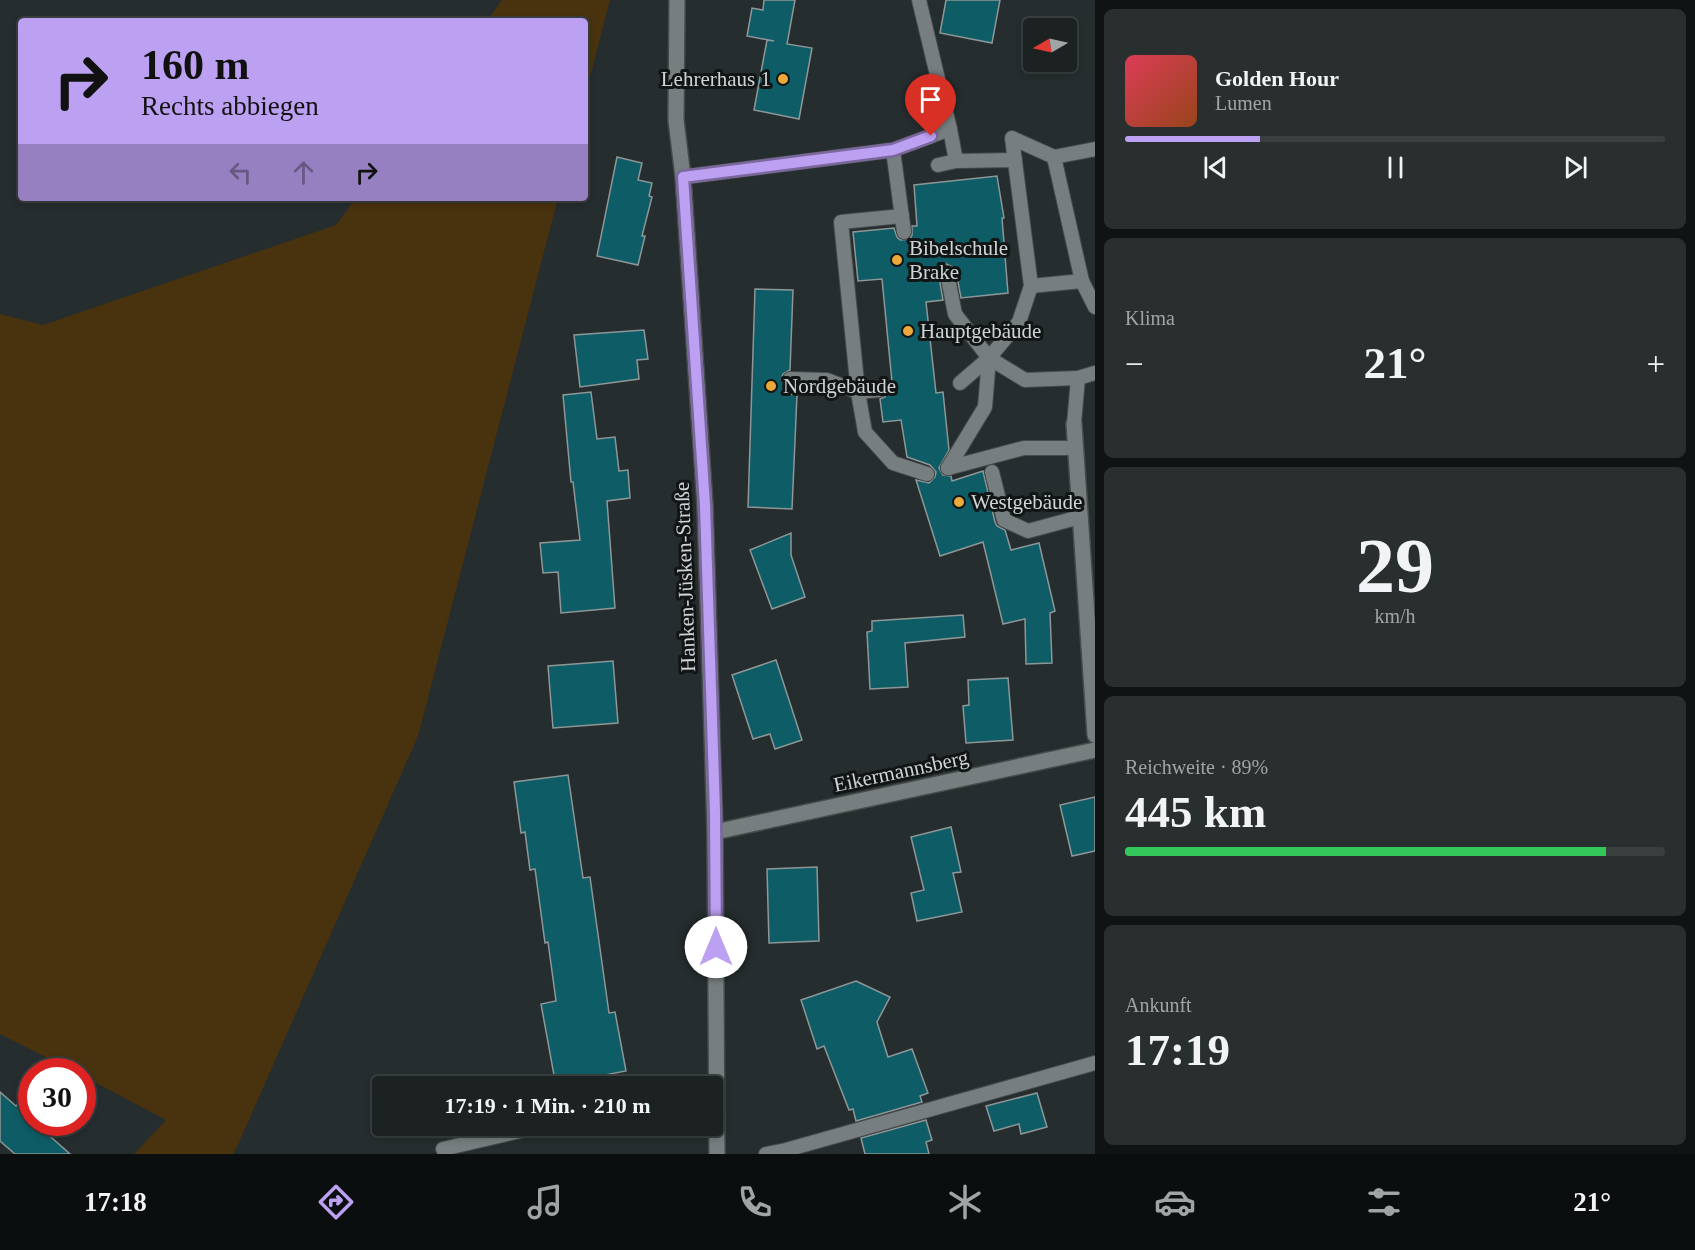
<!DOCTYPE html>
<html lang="de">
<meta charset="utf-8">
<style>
body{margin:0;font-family:Georgia,serif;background:#292f2f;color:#f1f3f6;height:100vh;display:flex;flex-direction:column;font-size:22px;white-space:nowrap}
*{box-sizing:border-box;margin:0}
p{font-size:20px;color:#a0a4a5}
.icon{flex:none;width:33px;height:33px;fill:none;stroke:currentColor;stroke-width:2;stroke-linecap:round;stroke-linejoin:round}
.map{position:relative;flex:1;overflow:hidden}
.details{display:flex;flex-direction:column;gap:9px;padding:9px;background:#0f1313;width:600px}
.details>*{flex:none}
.guide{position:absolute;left:18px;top:18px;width:570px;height:183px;border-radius:6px;box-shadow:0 3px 9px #0003,0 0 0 2px #3a3f40;background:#bca0f2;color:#111;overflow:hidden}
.needle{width:39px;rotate:261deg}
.buttons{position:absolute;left:1023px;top:18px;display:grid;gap:12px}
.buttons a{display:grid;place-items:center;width:54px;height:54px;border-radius:6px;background:#1c2222;box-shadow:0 3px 9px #0003,0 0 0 2px #3a3f40;font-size:30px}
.speed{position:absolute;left:18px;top:1058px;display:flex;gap:12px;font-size:30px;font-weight:700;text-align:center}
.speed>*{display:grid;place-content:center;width:78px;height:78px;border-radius:50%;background:#1c2222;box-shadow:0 3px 9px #0003,0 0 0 2px #3a3f40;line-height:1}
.speed .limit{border:9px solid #d22;background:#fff;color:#111}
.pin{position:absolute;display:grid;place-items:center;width:51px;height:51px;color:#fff;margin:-62px -26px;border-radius:50% 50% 50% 0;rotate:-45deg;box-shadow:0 0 6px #0007}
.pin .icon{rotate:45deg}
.me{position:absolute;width:66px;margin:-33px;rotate:0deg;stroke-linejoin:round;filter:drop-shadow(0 0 4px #0008)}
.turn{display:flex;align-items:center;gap:21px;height:126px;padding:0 24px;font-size:27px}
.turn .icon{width:78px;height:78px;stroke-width:2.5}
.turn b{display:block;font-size:42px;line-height:51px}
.lanes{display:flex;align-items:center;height:57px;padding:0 24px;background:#0003;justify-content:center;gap:30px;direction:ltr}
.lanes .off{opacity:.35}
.big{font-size:45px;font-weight:800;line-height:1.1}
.details .tile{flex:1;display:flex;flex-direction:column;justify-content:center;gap:9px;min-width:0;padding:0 21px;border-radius:9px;background:#292f2f}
.details .dial{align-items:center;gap:0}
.dial b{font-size:78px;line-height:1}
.song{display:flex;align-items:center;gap:18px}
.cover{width:72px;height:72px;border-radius:9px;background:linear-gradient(135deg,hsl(350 70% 55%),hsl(20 70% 35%))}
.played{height:6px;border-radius:3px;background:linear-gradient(90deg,#bca0f2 25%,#3a3f40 25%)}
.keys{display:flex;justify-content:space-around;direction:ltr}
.heat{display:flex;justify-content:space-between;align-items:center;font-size:33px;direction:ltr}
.charge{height:9px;border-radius:4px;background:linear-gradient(90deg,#34c759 89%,#3a3f40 0)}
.trip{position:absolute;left:372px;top:1076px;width:351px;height:60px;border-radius:6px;background:#1c2222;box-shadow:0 3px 9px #0003,0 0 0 2px #3a3f40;font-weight:800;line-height:60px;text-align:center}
.tab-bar{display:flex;height:96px;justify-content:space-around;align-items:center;background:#0b0e0e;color:#a0a4a5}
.tab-bar .icon{width:42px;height:42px}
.tab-bar .on{color:#bca0f2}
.tab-bar b{font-size:27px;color:#f1f3f6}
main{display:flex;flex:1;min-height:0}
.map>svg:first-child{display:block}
.green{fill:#49320e}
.building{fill:#0e5d66;stroke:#8e9697;stroke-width:1.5}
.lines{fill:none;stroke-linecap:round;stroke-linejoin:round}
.lane-casing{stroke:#454a4b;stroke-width:16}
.street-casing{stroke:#454a4b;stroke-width:18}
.lane{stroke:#767e7f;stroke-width:14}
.street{stroke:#767e7f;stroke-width:15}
.route-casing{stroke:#7a689d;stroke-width:15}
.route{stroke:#bca0f2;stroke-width:10}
.poi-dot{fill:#eca93b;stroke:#111515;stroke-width:2}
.labels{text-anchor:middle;stroke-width:6;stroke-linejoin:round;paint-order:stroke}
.poi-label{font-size:21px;fill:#cfd4d4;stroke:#111515;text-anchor:start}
.street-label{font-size:21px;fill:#cfd4d4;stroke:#111515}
</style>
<main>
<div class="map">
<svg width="1095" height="1154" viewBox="0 0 1095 1154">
<rect width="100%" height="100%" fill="#262d2e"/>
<g class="green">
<polygon points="502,0 610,0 585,96 585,21 487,21"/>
<polygon points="356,198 558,198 418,736 237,1147 233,1154 134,1154 166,1120 83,1076 82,1071 73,1071 0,1034 0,314 43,325 336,225"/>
</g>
<g class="building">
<polygon points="764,0 795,0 787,44 812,48 799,119 754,110 767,40 774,41 747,36 752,8 763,10"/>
<polygon points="946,0 1000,0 992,43 940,33"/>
<polygon points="617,157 642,163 638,180 652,183 649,196 652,197 642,236 645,236 638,265 597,256"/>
<polygon points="997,176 1004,218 1002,218 1008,293 961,298 956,271 953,267 946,264 938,271 943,300 926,302 936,393 943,392 949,450 939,468 943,475 951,476 952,481 983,471 995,522 997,526 1005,530 1011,550 1039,543 1055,611 1050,613 1052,663 1026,664 1025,619 1003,624 983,542 940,556 916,480 929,483 935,477 936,472 930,465 907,457 901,420 883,422 880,399 885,397 888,390 884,382 892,382 882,279 858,281 853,232 894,228 897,237 900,240 910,239 912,235 912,226 917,226 914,185"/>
<polygon points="755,289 793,290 790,370 783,374 781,379 785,386 789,388 789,394 797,395 792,509 748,507"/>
<polygon points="644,330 648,359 637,360 639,379 580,387 574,335"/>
<polygon points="591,392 597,439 615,437 619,471 628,470 630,498 607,501 615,608 561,613 558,572 543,573 540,543 580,540 573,482 571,482 563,395"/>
<polygon points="791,533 791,555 805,597 772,609 750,550"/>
<polygon points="963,615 965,637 905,643 908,687 870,689 867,632 872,631 872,621"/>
<polygon points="776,660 802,740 775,749 770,734 753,739 732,675"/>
<polygon points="613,661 618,723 553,728 548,666"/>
<polygon points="1008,678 1013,740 966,743 963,706 969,705 968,680"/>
<polygon points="568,775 583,878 590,877 609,1013 615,1012 626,1071 599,1076 600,1083 584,1086 556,1086 541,1004 556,1001 548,942 545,943 535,869 530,870 525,832 521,833 514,782"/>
<polygon points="1095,797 1095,851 1072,856 1060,805"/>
<polygon points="951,827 961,872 953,873 962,912 917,921 911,893 924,890 911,837"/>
<polygon points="817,867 819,941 769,943 767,869"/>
<polygon points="856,981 890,997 877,1022 888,1057 912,1049 928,1093 920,1096 922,1102 856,1121 853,1109 849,1110 824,1046 817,1049 801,1000"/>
<polygon points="32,1088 32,1122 34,1122 70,1154 15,1154 0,1141 0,1092 16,1106"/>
<polygon points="1037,1093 1047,1127 1021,1134 1019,1124 994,1131 986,1106"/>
<polygon points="926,1120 932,1140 926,1142 929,1154 865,1154 861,1138"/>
</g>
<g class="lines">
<defs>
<g id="lane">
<polyline points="950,129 956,161 1015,160"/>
<polyline points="893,150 904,232"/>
<polyline points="1054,157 1082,281 1095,307"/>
<polyline points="938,165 956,161"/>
<polyline points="683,177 893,150 950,129 919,0"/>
<polyline points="902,216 841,222 858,392 865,432 893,463 927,474"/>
<polyline points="947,273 955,314 989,358 1025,380 1078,378"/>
<polyline points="1031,286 1082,281"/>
<polyline points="989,358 1019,322 1031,286 1012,138 1054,157 1095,149"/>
<polyline points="790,379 827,380 858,392 879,390"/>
<polyline points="1074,424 1078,378 1095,373"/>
<polyline points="948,468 985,407 989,358 960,383"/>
<polyline points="948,468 1024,448 1075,448"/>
<polyline points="992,472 1004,520 1028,531 1080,517"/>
<polyline points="443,1149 545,1125"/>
<polyline points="766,1154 786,1150 1095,1063"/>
</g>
<g id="street">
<polyline points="677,0 676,120 683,177 705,505 715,832 717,1154"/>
<polyline points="1074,424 1095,735"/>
<polyline points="715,832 1095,750"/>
</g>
</defs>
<use href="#lane" class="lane-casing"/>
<use href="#street" class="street-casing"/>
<use href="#lane" class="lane"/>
<use href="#street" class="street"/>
</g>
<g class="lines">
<defs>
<polyline id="route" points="716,947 715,812 705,505 683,177 893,150 931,136"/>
</defs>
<use href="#route" class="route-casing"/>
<use href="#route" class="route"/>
</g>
<g class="poi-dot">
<circle cx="783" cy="79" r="6"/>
<circle cx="897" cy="260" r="6"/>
<circle cx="908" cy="331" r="6"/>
<circle cx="771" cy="386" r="6"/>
<circle cx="959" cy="502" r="6"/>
</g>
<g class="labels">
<g class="poi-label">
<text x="771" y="86" text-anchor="end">Lehrerhaus 1</text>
<text x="909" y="255">Bibelschule<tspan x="909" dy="24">Brake</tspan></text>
<text x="920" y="338">Hauptgebäude</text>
<text x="783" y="393">Nordgebäude</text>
<text x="971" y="509">Westgebäude</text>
</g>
<g class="street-label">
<text transform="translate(685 577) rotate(-92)" y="7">Hanken-Jüsken-Straße</text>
<text transform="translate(901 771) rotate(-12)" y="7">Eikermannsberg</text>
</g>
</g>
</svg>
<div class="buttons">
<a><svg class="needle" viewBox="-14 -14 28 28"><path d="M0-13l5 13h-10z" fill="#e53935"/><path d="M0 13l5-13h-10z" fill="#a0a4a5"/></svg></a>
</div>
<div class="speed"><div class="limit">30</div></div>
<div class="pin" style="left:931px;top:136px;background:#d93025"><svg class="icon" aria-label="arrive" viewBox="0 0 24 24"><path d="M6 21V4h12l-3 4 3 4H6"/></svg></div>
<svg class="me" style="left:716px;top:947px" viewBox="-20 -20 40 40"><circle r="19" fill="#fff"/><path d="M0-13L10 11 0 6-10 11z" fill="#bca0f2"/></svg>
<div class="trip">17:19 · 1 Min. · 210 m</div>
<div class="guide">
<div class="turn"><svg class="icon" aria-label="right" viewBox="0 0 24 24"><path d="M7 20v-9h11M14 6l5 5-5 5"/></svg><div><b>160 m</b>Rechts abbiegen</div></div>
<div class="lanes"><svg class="icon off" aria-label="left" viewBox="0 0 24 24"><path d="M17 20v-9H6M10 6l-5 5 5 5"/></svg><svg class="icon off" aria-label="ahead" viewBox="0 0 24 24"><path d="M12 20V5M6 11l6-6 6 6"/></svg><svg class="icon" aria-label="right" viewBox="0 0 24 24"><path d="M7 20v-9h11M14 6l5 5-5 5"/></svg></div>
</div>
</div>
<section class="details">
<div class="tile">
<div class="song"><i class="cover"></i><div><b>Golden Hour</b><p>Lumen</p></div></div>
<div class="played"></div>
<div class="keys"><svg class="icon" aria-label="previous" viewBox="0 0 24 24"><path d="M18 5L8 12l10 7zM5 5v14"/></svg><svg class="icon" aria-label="pause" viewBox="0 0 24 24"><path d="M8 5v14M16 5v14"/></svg><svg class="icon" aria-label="next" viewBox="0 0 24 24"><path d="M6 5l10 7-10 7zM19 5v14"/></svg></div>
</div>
<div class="tile"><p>Klima</p>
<div class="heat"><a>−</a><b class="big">21°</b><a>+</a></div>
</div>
<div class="tile dial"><b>29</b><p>km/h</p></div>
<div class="tile"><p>Reichweite · 89%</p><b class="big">445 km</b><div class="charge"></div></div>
<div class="tile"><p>Ankunft</p><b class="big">17:19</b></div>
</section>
</main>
<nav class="tab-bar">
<b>17:18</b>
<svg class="icon on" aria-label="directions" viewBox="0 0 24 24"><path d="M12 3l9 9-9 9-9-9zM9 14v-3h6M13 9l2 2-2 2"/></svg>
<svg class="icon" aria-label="music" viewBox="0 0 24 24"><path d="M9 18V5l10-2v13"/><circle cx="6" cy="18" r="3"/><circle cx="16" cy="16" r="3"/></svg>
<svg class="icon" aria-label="phone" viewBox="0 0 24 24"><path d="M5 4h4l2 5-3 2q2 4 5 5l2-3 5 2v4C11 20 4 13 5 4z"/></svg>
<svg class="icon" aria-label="climate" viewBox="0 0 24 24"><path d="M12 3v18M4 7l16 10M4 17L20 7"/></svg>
<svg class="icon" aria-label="car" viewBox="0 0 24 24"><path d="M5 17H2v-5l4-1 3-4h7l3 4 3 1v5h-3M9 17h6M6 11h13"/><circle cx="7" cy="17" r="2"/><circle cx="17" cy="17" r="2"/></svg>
<svg class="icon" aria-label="filters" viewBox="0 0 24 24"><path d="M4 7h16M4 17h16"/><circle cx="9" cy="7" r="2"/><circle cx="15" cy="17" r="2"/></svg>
<b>21°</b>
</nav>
